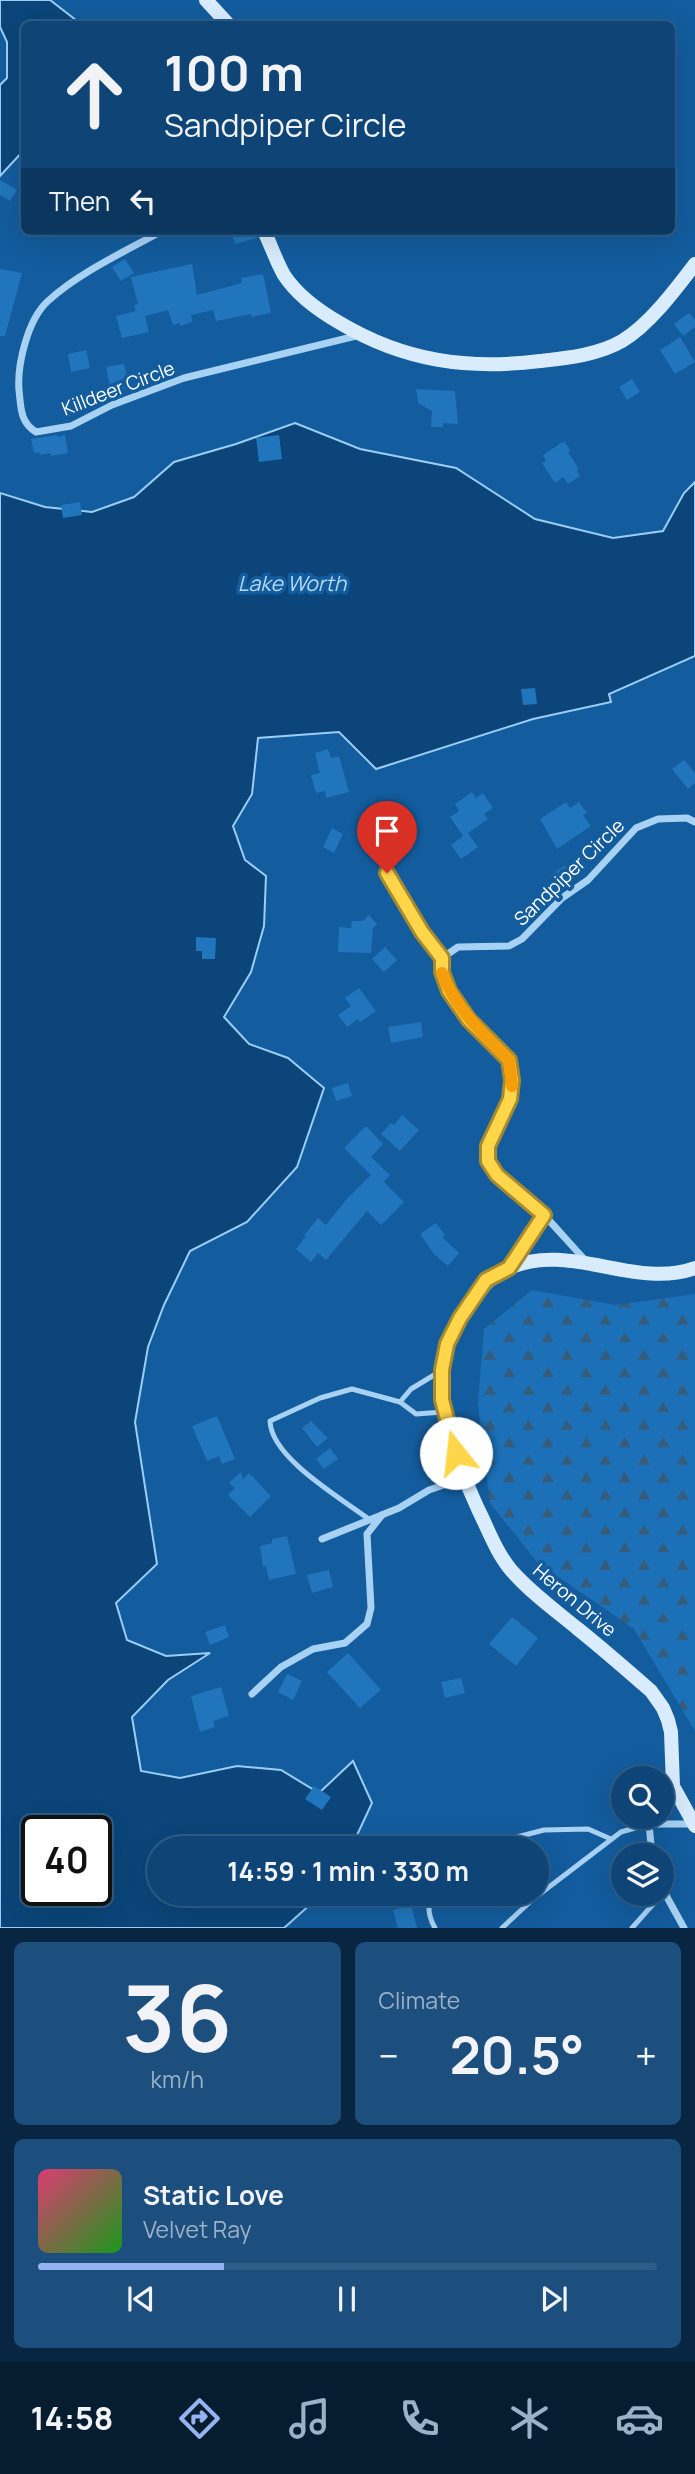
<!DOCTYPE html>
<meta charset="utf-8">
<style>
body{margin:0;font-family:Manrope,sans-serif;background:#1c4f7e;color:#f1f3f6;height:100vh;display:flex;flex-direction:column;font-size:26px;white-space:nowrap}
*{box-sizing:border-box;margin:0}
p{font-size:23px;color:#9bb1c5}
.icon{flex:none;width:38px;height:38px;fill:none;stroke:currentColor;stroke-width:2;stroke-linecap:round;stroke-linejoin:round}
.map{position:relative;height:1928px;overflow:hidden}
.sheet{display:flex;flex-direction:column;gap:14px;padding:14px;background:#082641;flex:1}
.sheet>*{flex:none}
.guide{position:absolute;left:21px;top:21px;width:654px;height:214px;border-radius:10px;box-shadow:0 7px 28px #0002,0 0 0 2px #2e5d88;background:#0e4576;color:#f1f3f6;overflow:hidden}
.controls{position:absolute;left:611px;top:1766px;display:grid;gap:14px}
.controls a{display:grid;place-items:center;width:63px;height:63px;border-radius:50%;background:#0e4576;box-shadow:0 7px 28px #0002,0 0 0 2px #2e5d88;font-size:35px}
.speed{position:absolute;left:21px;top:1815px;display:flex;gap:14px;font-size:35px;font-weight:700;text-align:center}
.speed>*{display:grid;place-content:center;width:91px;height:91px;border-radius:50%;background:#0e4576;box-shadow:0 7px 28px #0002,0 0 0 2px #2e5d88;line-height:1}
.speed .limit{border:4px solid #111;border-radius:10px;background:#fff;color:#111}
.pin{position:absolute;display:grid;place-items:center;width:60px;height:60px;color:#fff;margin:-72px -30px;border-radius:50% 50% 50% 0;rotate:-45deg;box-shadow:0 0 7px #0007}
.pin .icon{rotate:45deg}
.me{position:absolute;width:77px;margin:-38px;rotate:344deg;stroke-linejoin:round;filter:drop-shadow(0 0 5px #0008)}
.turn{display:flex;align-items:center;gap:24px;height:147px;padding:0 28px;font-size:32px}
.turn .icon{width:91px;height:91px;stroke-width:2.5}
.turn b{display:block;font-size:49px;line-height:60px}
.then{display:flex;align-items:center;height:66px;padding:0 28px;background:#0003;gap:14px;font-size:26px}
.big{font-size:52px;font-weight:700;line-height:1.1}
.sheet .tile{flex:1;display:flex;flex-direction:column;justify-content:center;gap:10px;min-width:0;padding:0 24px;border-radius:10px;background:#1c4f7e}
.sheet .dial{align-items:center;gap:0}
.dial b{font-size:91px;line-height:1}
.song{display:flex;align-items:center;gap:21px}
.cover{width:84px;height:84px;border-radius:10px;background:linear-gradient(135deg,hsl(340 70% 55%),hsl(120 70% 35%))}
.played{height:7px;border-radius:4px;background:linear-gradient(90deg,#95b2f1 30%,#2e5d88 30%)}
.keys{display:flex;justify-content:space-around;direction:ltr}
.heat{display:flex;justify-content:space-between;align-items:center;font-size:38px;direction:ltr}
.sheet .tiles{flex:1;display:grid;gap:14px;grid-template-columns:1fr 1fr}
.tile:last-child{grid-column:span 2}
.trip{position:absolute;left:147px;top:1836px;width:402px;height:70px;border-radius:35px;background:#0e4576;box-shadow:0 7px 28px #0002,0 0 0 2px #2e5d88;font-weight:700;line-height:70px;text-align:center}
.dock{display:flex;height:112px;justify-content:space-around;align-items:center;background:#061c2f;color:#9bb1c5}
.dock .icon{width:49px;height:49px}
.dock .on{color:#95b2f1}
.dock b{font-size:32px;color:#f1f3f6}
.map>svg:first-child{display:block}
.forest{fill:url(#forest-firs)}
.water{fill:#0b4579;stroke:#9acef7;stroke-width:2;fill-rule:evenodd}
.building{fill:#2175bc}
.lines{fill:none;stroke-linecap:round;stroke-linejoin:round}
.lane{stroke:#a8d2f4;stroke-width:5}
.street{stroke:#a8d2f4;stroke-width:7}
.secondary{stroke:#d8ecfd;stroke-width:14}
.route-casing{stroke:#a68a30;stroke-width:18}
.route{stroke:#ffd54a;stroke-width:12}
.slow{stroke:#f59e0b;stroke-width:12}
.labels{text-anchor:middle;stroke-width:7;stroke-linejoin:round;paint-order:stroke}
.street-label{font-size:19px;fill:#fff;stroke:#135c9d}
.water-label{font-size:21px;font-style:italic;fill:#b5dbfa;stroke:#135c9d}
</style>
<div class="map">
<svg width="695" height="1928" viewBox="0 0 695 1928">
<defs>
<pattern id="forest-firs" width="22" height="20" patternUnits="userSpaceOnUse" patternTransform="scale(1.75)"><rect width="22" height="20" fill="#1b70b7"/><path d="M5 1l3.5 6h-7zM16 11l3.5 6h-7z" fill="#365c7c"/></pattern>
</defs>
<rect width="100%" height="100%" fill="#135c9d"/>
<polygon class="forest" points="532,1290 615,1305 695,1294 695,1731 634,1629 537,1562 490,1503 478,1404 484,1329"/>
<g class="water">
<polygon points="0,0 50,0 81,24 24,24 24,150 0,176 0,85 7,78 7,42 0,27"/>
<path d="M295,423L360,449L456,468L535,519L613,538L663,531L684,493L695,482V656L609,694L611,702L533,719L376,769L339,732L258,738L252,794L233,826L245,860L266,876L264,926L251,972L224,1017L249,1044L288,1058L324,1088L297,1167L247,1222L190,1251L164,1305L148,1347L135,1422L157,1564L116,1603L127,1640L166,1656L210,1653L168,1680L132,1717L141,1771L180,1778L237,1766L281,1770L319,1793L353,1761L372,1803L351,1848H159V1894H322L284,1928H0V493L45,507L92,512L134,497L174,462L236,444ZM37,1830H96V1890H37Z"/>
</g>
<g class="building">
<polygon points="0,180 17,190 10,201 0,195"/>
<polygon points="231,231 254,231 257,238 235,244"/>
<polygon points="125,259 134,273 121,281 112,267"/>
<polygon points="192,264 197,295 242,283 241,278 263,274 271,313 252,317 251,314 216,321 213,310 191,315 192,322 180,326 180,323 173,325 168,310 145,316 149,332 122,338 116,316 136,311 134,305 138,304 131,277"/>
<polygon points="0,269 22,273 5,336 0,336"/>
<polygon points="689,313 695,320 695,327 683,336 674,324"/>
<polygon points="680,337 695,362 675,374 660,350"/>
<polygon points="86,350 90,368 71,372 68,354"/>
<polygon points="124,364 129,388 111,392 106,367"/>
<polygon points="632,379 640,392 627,400 619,387"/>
<polygon points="416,389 455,391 458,424 443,423 443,427 431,427 432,411 418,403"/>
<polygon points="57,435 58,437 65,435 68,453 51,456 50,453 40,455 39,452 34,453 31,439"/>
<polygon points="279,435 282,459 259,462 256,438"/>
<polygon points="564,441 571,451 568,452 579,469 577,470 580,476 568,484 563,477 555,483 542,463 546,461 543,455"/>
<polygon points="80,502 82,515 63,518 61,505"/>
<polygon points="535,688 537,704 523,705 521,689"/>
<polygon points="328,749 331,758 339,756 349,792 326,798 325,791 316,793 311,775 320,773 315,753"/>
<polygon points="684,760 695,773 695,783 688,789 672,769"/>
<polygon points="472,792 476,798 483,793 493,808 484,814 488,819 468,833 478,847 461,859 451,845 463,836 450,817 459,811 455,804"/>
<polygon points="566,802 570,808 579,802 587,813 583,815 591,826 557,849 540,819"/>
<polygon points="332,828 343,834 334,853 323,847"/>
<polygon points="565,866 573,879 557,888 550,875"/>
<polygon points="369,915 377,924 373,928 371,953 338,952 339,927 351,928 352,921 363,921"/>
<polygon points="196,937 216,938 215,959 202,959 202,951 196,951"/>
<polygon points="385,947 397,960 384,972 372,959"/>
<polygon points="359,988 376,1011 360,1022 358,1019 347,1027 338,1015 351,1006 345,998"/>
<polygon points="421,1022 423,1037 391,1043 388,1027"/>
<polygon points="348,1083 352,1096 336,1101 332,1088"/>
<polygon points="402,1115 419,1130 400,1151 381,1134 391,1123 394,1125"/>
<polygon points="366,1126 383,1144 371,1157 390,1175 384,1182 404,1202 381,1225 367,1211 326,1260 318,1253 311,1262 296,1249 306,1236 304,1235 318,1218 326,1225 346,1200 371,1175 344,1148"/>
<polygon points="436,1223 445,1235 442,1237 459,1253 448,1266 434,1254 420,1234"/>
<polygon points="217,1416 235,1459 222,1464 219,1456 207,1461 192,1426"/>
<polygon points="311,1421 328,1438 317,1447 302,1428"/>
<polygon points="330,1448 338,1459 324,1469 316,1459"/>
<polygon points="241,1472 243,1479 249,1473 271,1496 250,1517 228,1495 235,1488 229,1483"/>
<polygon points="287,1536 296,1574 269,1580 266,1566 263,1567 260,1546 272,1543 272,1539"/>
<polygon points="329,1570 333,1587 312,1593 307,1575"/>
<polygon points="512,1617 538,1638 516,1666 489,1644"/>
<polygon points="225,1625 229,1637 210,1645 205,1632"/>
<polygon points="348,1653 381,1690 360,1708 327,1672"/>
<polygon points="287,1674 302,1681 293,1700 278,1692"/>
<polygon points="461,1678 465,1693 445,1698 441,1682"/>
<polygon points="221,1687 229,1716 213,1721 215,1727 200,1732 191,1696"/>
<polygon points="314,1786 331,1797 322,1810 305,1799"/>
<polygon points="411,1905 417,1928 398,1928 393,1910"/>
</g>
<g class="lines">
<g class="lane">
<polyline points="400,1402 411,1389 439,1372"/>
<path d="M370,1520C341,1498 271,1458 270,1421L320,1398L352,1389L400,1402L416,1414L443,1412"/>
<polyline points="491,1848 517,1837 544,1830 588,1829 611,1839"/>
<path d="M431,1894C427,1906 428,1916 435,1928"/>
<polyline points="502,1928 532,1900 621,1832 649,1824"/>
<polyline points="632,1928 663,1893"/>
</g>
<g class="street">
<path d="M162,231C126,251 78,273 48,301C28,319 17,364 19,390C21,408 20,422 36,432L71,426L112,405L184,378L360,335"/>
<polyline points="387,873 422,932 442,958"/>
<path d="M586,1261C572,1246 559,1231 545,1216C530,1201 492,1180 488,1159C483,1127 522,1105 509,1060C481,1032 441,1001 442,958L458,947L509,946L522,939L562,898L588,880L636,828L658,819L687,818L695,822"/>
<polyline points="509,1267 544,1215"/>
<polyline points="322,1539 399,1508 429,1490 464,1478"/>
<polyline points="252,1694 281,1667 313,1649 345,1643 367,1624 371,1608 367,1534 382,1515"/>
<polyline points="662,1804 672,1787"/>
<polyline points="649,1824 693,1824"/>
<polyline points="652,1855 649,1824 654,1816"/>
<polyline points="662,1888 684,1928"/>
</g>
<g class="secondary">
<polyline points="206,0 228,24"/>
<path d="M264,231C271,245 276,261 284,275C297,295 319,311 340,323C404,361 467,370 540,361C567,358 598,355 622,341C649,325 676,289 695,264"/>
<path d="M695,1268C634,1290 569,1240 507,1269C488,1277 482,1289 470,1305C461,1317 451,1331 447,1346C430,1400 456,1460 478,1509C488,1529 496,1552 511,1570C530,1592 555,1610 578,1629C603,1649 627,1670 651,1691L663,1708L668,1720L671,1732L673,1786L695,1826"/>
</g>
</g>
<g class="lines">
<defs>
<polyline id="route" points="387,873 422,932 442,958 442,972 449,991 469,1020 509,1060 512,1080 510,1099 488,1146 488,1161 497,1175 544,1215 509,1268 486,1280 460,1318 447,1344 442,1370 442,1400 456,1453"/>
</defs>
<use href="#route" class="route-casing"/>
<use href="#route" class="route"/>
<path class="slow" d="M442,973C456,1009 482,1033 509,1060L512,1086"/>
</g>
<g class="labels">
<g class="street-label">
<text transform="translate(118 388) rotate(-21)" y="7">Killdeer Circle</text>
<text transform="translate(569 872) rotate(-44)" y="7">Sandpiper Circle</text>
<text transform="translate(575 1600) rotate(40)" y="7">Heron Drive</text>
</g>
<g class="water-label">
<text x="292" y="591">Lake Worth</text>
</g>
</g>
</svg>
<div class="controls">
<a><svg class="icon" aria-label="search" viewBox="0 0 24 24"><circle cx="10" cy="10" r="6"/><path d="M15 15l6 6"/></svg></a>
<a><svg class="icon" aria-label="layers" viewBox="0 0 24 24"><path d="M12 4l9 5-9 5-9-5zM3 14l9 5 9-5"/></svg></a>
</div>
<div class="speed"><div class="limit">40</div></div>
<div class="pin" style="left:387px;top:873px;background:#d93025"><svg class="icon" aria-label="arrive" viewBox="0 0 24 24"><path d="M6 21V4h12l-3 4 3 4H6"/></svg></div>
<svg class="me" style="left:456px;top:1453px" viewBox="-20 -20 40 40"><circle r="19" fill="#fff"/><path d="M0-13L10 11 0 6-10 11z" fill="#ffd54a"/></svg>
<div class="trip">14:59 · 1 min · 330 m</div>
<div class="guide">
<div class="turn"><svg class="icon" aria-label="ahead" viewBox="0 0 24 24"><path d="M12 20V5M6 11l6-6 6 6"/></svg><div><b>100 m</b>Sandpiper Circle</div></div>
<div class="then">Then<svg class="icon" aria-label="left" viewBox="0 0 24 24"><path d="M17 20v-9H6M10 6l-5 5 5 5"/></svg></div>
</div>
</div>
<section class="sheet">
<div class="tiles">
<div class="tile dial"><b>36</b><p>km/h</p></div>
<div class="tile"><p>Climate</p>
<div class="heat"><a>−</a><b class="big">20.5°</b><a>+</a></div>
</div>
<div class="tile">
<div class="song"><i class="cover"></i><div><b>Static Love</b><p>Velvet Ray</p></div></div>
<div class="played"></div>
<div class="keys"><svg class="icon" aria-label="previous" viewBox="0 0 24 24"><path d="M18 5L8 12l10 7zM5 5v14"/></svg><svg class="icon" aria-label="pause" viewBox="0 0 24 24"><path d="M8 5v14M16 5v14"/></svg><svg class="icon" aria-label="next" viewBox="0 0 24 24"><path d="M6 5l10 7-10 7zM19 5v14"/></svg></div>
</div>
</div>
</section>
<nav class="dock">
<b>14:58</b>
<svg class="icon on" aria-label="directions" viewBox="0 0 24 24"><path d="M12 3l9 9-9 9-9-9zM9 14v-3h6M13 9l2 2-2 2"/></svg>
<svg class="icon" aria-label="music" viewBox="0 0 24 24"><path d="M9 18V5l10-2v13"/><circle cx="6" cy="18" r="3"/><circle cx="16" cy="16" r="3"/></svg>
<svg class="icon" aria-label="phone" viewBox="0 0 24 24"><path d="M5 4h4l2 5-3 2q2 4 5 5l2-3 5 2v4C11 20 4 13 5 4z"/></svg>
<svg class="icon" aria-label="climate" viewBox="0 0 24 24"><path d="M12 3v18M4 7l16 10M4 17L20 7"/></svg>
<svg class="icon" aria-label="car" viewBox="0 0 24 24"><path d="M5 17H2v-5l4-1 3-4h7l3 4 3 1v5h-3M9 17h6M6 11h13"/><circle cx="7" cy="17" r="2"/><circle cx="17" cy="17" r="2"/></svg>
</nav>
